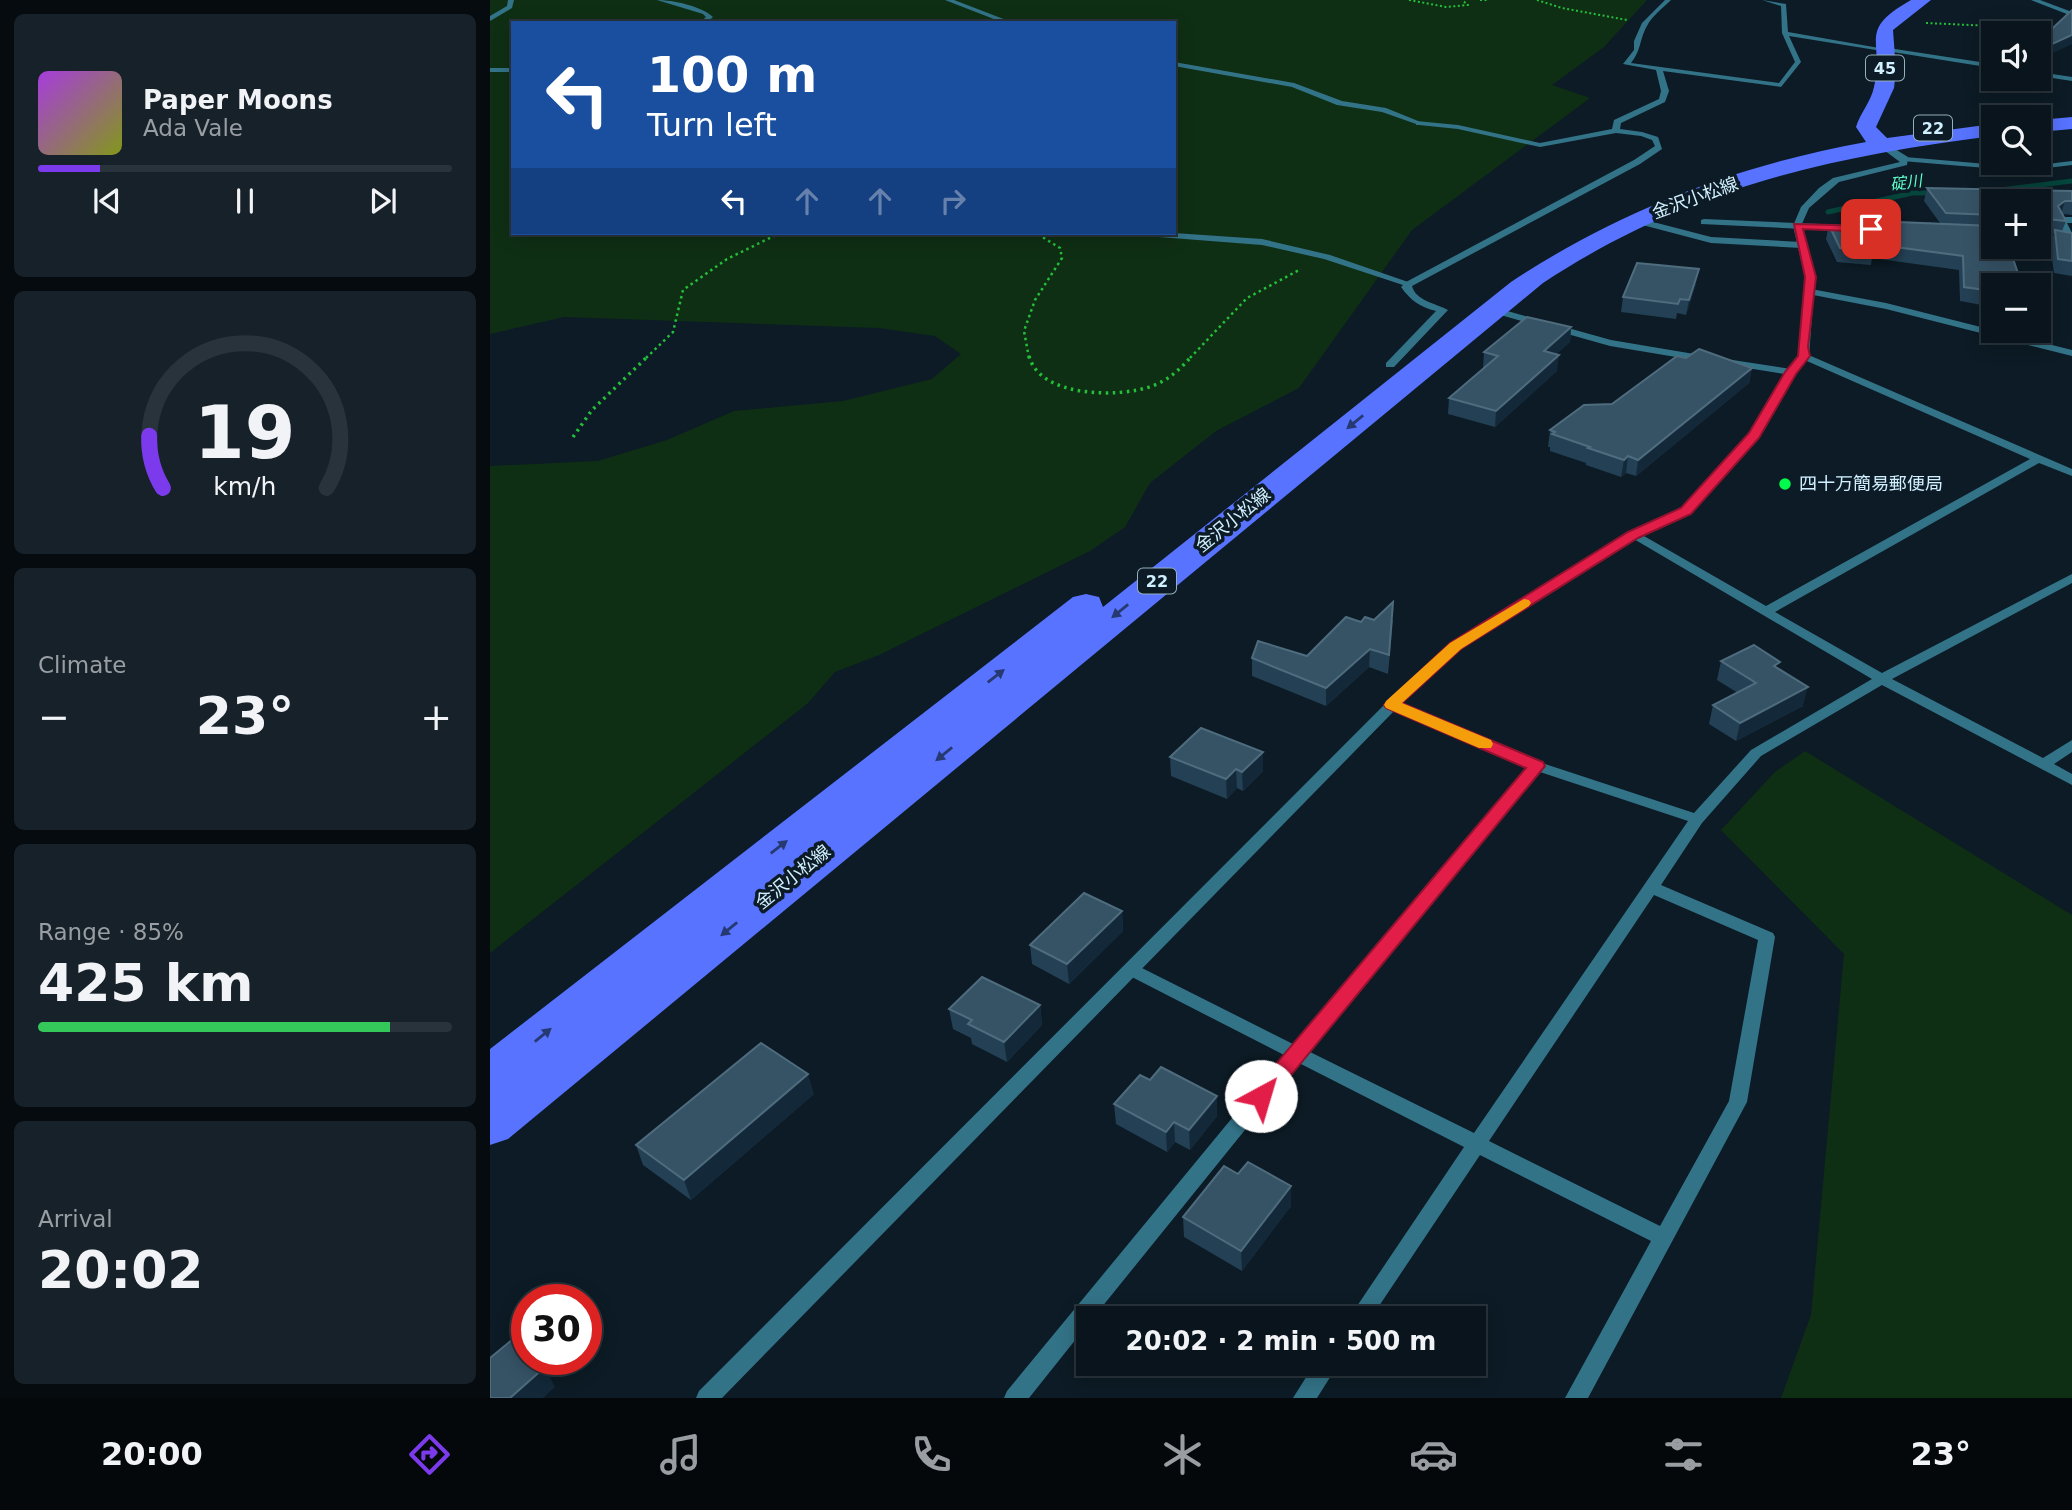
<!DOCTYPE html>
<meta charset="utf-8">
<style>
body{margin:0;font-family:"DejaVu Sans","Noto Sans JP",sans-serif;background:#172129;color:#f1f3f6;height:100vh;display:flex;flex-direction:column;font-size:26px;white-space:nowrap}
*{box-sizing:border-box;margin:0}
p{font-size:23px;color:#999ea3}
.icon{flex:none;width:38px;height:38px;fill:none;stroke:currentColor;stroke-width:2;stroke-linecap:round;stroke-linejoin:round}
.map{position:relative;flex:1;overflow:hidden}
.panel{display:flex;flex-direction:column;gap:14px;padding:14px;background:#050b0f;width:490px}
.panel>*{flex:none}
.hud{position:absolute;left:21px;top:21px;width:665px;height:214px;border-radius:0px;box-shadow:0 4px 18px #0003,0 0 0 2px #29333b;background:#1a4fa0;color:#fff;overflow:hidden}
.tools{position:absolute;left:1491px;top:21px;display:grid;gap:14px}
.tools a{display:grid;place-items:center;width:70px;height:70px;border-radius:0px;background:#09141c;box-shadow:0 4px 18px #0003,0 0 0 2px #29333b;font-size:35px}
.speed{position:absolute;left:21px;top:1284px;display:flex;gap:14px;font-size:35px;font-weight:700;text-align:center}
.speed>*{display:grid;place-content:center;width:91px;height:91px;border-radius:50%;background:#09141c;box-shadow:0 4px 18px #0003,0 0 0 2px #29333b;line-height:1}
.speed .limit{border:10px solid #d22;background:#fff;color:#111}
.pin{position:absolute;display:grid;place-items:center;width:60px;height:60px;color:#fff;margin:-30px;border-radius:14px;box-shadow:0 4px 10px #0006}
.me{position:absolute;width:77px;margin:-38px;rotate:39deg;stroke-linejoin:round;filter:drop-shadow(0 0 5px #0008)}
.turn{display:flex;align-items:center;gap:24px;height:147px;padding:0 21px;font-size:32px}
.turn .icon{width:91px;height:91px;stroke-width:2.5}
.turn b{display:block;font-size:49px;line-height:60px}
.lanes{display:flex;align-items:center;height:66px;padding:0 21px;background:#0003;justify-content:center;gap:35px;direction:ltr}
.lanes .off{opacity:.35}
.big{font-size:52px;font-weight:600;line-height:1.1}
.panel .tile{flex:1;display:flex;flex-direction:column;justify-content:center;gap:10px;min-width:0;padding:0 24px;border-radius:10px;background:#172129}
.panel .dial{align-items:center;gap:0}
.dial svg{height:182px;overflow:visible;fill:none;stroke:#29333b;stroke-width:7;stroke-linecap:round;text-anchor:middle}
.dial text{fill:#f1f3f6;stroke:none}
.song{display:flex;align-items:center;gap:21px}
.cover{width:84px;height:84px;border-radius:10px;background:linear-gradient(135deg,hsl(280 70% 55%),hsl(70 70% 35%))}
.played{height:7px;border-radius:4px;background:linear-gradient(90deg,#7c3aed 15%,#29333b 15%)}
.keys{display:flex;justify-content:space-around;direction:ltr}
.heat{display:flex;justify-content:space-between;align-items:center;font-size:38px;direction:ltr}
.charge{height:10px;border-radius:5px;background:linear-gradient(90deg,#34c759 85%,#29333b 0)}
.trip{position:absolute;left:586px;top:1306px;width:410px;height:70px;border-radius:0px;background:#09141c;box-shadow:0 4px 18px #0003,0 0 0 2px #29333b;font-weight:600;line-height:70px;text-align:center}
.dock{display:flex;height:112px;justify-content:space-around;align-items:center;background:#04080b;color:#999ea3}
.dock .icon{width:49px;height:49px}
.dock .on{color:#7c3aed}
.dock b{font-size:32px;color:#f1f3f6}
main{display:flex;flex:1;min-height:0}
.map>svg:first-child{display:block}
.green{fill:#0f2f14;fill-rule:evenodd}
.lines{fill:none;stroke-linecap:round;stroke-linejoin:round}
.stream{stroke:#05453b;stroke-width:5}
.path-far2{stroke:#24bf3b;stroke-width:2;stroke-dasharray:2 2.5;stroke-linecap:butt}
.path-far1{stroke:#24bf3b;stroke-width:2.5;stroke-dasharray:2.5 3.5;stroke-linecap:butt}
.path{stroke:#24bf3b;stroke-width:3.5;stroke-dasharray:2.5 4.5;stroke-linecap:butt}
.service{fill:#337388;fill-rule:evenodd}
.minor{fill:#337388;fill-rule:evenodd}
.tertiary{fill:#337388;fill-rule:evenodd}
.primary{fill:#5773ff;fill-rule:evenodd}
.wall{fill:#244054}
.shaded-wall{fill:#132939}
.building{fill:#365366;stroke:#4e6c7e;stroke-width:2}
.oneway{fill:#263a71}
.route{fill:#e11d48;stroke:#92132f;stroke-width:2}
.slow{fill:#f59e0b}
.poi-dot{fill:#00fb4d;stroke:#0c1b25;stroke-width:2.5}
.labels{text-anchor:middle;stroke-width:7;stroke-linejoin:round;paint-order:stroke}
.shield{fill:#0c1b25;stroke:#95b0be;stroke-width:2}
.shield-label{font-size:16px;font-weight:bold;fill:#d0f0ff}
.far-water-label{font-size:16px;font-style:italic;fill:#5effca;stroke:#0c1b25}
.street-label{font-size:18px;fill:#d0f0ff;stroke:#0c1b25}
.poi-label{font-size:18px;fill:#d0f0ff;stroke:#0c1b25;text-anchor:start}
</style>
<main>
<section class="panel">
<div class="tile">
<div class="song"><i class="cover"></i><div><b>Paper Moons</b><p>Ada Vale</p></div></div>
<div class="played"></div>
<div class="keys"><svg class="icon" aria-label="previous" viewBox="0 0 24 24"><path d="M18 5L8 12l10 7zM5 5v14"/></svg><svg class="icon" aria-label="pause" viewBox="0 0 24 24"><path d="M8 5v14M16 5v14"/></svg><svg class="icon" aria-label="next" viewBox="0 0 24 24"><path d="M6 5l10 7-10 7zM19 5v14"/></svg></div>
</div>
<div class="tile dial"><svg viewBox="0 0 100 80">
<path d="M14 69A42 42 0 1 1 86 69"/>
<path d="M14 69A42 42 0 0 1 8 46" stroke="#7c3aed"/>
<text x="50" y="56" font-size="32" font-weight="700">19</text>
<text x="50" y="72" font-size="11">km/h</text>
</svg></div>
<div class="tile"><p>Climate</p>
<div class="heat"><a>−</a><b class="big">23°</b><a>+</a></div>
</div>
<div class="tile"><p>Range · 85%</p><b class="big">425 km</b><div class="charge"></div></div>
<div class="tile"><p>Arrival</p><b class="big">20:02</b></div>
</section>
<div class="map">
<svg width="1582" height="1398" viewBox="0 0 1582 1398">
<rect width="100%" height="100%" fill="#0c1b25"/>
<g class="green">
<path d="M0,0H1157L1114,47L1062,85L1100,98L922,230L809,388L726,431L660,483L635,527L600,551L389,655L345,672L318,703L0,953V466L108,461L177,440L244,411L353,401L442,379L471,354L445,336L389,328L74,317L0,334ZM23,23H684V233H23Z"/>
<polygon points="1315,751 1582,915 1582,1398 1291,1398 1321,1315 1354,954 1231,830 1285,772"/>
</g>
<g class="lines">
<g class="stream">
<polyline points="1502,191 1582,181"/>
<polyline points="1338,212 1422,193 1446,193"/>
</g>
<g class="path-far2">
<polyline points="919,0 956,7 978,5 972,0"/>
<polyline points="990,0 997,0"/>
<polyline points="1047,0 1072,8 1137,20"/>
<polyline points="1436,23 1567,29"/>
</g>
<g class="path-far1">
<polyline points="156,358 183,332 193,290 237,259 290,233"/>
<polyline points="539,358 534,331 545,300 572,258 570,248 546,233"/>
<polyline points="700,358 757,298 811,269"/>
</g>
<g class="path">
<path d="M539,356C550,398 630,398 662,386C679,380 690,369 702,356"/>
<polyline points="83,437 102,410 158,356"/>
</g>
<path class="service" d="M1175,0H1181C1173,8 1162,16 1157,26C1149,40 1152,49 1141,63L1289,83L1305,62L1292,33L1291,6L1272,0L1296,4L1298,32L1395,49L1392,51L1299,36L1311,62L1291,87L1173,71L1179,91L1175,102L1131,123L1130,129L1152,132L1168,137L1172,149L1150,164L922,286C926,301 945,303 958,310L904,367H896V363L946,311C930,307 921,301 911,287L916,282L1144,160L1165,146L1162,140L1151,136L1126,133L1050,147L968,129L929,125H926V121L968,125L1050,143L1122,129L1124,120L1169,99L1171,91L1166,70L1133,64L1144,50V41L1152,23Z"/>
<g class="minor">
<polygon points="18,0 24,0 22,8 0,21 0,16 17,6"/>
<path d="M167,0C183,0 211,6 223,17L216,23H209L216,17L213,14Z"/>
<polygon points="455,0 464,0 524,23 514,23"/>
<polygon points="1541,0 1550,0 1582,12 1582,16"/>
<polygon points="1392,47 1503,64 1503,68 1390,50"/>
<polygon points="684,62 804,83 852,101 896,108 933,123 929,125 892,112 847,105 802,87 684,66"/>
<rect x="0" y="68" width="23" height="4"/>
<polygon points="1549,72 1582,77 1582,81 1549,76"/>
<polygon points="1415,157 1532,167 1582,161 1582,165 1532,171 1412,161 1412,157"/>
<polygon points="1144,217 1221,237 1311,242 1315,245 1311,248 1221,243 1141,222 1141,218"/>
<polygon points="1571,217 1582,217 1582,223 1577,223 1582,233 1582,245 1549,240 1549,234 1576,238 1567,220"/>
<polygon points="1214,219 1355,225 1359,228 1355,231 1211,224 1211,220"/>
<polygon points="652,233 684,233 772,239 840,255 924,284 916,286 834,259 772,245 656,236"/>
<polygon points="1321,289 1396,303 1582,350 1582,356 1396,309 1318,294 1318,290"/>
<polygon points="1003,307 1121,340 1216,356 1221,359 1216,362 1120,346 1000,312 998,310"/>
<path d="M1314,353L1582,469V476L1549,463L1285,612L1392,673L1582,574V583L1402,679L1553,758L1582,740V752L1564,764L1582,774V785L1392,685L1271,756L1212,823L1171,885L1283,933L1285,937L1257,1102L1098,1398H1075L1161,1241L990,1155L881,1318H859L974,1147L809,1063L603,1318H598V1324L539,1398H514L517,1391L794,1055L636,974L633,970L636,966L642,964L648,966L803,1044L1038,768L897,708L895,705L897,702H907L1052,763L1204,813L1261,750L1382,679L1137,535L1143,531L1147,532L1276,606L1540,459L1310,358V354ZM1050,772L1198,821L984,1133L818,1051ZM1164,895L1268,940L1239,1101L1170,1226L999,1141Z"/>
<polygon points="1236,359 1301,369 1306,372 1301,375 1232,364 1231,362"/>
<polygon points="825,1363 849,1363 827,1398 803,1398"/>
</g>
<polygon class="tertiary" points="1391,144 1397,144 1418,157 1417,165 1349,182 1319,208 1311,226 1325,277 1319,356 1305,373 1268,437 1200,514 1147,538 971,649 907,708 232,1398 206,1398 209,1391 897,702 961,643 1139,532 1192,508 1259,433 1296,372 1309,356 1315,277 1303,226 1311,207 1329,188 1343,178 1410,162 1391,148"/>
<g class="primary">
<path d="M1421,0H1441L1403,30L1406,71L1404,88L1386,127L1397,138L1503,124V136C1336,157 1196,189 1053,283L18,1139L0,1145V1049L583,597L596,594L609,597L613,607L1021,282C1130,210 1248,165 1376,142L1366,127C1370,113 1381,102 1384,87C1395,40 1366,31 1421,0Z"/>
<polygon points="1582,117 1582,129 1549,132 1549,120"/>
</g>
</g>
<g class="wall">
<polygon points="1437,188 1582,191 1582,215 1573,214 1576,221 1572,231 1582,233 1582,276 1564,273 1560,244 1564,234 1549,231 1549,201 1503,201 1503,307 1470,301 1469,270 1382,258 1381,265 1347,262 1336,239 1339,225 1359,226 1360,220 1450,223 1434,201"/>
<polygon points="1206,284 1196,315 1187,313 1186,319 1131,312 1133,297"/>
<polygon points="1081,327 1080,342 1066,354 1067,371 1005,427 958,414 959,398 994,368 993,368 994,352"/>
<polygon points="1196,358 1262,368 1259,383 1146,476 1136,473 1131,477 1096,465 1096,463 1060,451 1060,447 1058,447 1060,430 1122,404"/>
<polygon points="884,620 903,620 898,674 879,667 836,706 762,676 762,658 817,656 871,622"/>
<polygon points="1231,661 1289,669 1313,706 1246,741 1219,724 1223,705 1248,693 1227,680"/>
<polygon points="680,757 773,771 753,791 747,788 737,799 681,776"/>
<polygon points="632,911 633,931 579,984 542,964 540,945"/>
<polygon points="550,1005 552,1025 517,1062 482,1044 481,1038 463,1029 459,1009"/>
<polygon points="324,1094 201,1200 153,1165 146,1145"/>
<polygon points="624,1104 727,1116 700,1150 685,1142 677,1152 626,1124"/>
<polygon points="801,1206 752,1271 694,1237 693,1217"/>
</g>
<g class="shaded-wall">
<polygon points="1582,35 1582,44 1549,60 1549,50"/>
<polygon points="1575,201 1571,214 1568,206"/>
<polygon points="1209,269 1206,284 1196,315 1199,300"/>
<polygon points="1081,327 1080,342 1052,367 1054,351"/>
<polygon points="1069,355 1067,371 1005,427 1006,411"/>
<polygon points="1262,368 1259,383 1146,476 1148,460"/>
<polygon points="1138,456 1136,473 1131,477 1134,460"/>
<polygon points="880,649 879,667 836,706 836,688"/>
<polygon points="1318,687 1313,706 1246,741 1250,723"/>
<polygon points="773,752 773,771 753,791 752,772"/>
<polygon points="746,769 747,788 737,799 736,779"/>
<polygon points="632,911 633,931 579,984 577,964"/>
<polygon points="550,1005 552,1025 517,1062 514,1042"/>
<polygon points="318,1074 324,1094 201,1200 194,1180"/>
<polygon points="727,1096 727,1116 700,1150 699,1130"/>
<polygon points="684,1122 685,1142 677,1152 676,1132"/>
<polygon points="801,1186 801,1206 752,1271 751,1251"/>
<polygon points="55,1367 65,1387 53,1398 20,1398"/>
</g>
<g class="building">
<polygon points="1582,10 1582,35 1549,50 1549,41"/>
<polygon points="1437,188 1582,191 1582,201 1575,201 1568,206 1576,221 1549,218 1549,201 1503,201 1503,215 1456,213"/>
<polygon points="1360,220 1503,226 1503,247 1519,247 1532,285 1503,285 1503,291 1474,287 1473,256 1382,244 1384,250 1350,248 1339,225 1362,226"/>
<polygon points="1565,230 1582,233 1582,261 1568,259"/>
<polygon points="1147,263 1209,269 1199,300 1190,299 1188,304 1133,297"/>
<polygon points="1037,317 1081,327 1054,351 1069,355 1006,411 959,398 1008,356 994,352"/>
<polygon points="1209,349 1262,368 1148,460 1138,456 1134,460 1098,448 1100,447 1062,434 1065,432 1060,430 1094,405 1122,404 1187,356 1196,358"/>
<polygon points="903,602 899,655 880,649 836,688 762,658 768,641 817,656 856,617 871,622 875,617 884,620"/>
<polygon points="1264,645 1290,662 1284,666 1318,687 1250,723 1223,705 1266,683 1231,661"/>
<polygon points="711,728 773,752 752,772 746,769 736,779 680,757"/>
<polygon points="594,893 632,911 577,964 540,945"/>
<polygon points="492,977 550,1005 514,1042 478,1024 482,1020 459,1009"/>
<polygon points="271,1043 318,1074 194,1180 146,1145"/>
<polygon points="671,1067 727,1096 699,1130 684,1122 676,1132 624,1104 650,1075 660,1080"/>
<polygon points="758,1162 801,1186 751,1251 693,1217 734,1166 748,1174"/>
<polygon points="23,1339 37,1351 37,1360 47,1360 55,1367 20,1398 0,1398 0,1358"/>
</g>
<defs><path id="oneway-solid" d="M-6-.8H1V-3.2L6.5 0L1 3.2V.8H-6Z" transform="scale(1.75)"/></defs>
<g class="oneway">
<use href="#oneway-solid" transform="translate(865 422) rotate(141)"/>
<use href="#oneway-solid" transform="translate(630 611) rotate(141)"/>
<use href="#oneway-solid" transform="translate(506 676) rotate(-38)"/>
<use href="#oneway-solid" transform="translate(454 754) rotate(141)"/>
<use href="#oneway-solid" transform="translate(289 847) rotate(-38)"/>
<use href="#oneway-solid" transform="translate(239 929) rotate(141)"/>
<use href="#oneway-solid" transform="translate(53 1035) rotate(-39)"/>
</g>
<polygon class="route" points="1304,224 1381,226 1386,229 1381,232 1313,229 1326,277 1318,347 1320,356 1306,374 1269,438 1201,514 1148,538 971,649 912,703 1053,762 1055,766 779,1102 771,1105 764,1102 761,1096 764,1090 1036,768 896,708 894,705 960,643 1138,532 1191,508 1259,433 1295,372 1308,356 1315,277"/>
<polygon class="slow" points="1034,599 1039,600 1041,603 1039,606 971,649 912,703 1001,740 1003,744 1001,748 989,748 896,708 894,705 896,701 960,643"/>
<circle class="poi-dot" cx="1295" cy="484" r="7"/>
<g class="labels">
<g class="shield">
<rect x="1376" y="55.5" width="38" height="25" rx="5"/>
<rect x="1424" y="115.5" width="38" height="25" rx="5"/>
<rect x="648" y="568.5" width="38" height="25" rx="5"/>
</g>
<g class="shield-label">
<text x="1395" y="74">45</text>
<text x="1443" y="134">22</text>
<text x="667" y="587">22</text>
</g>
<g class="far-water-label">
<text transform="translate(1416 182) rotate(-7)" y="6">碇川</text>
</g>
<g class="street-label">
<text transform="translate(1205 198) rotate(-20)" y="6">金沢小松線</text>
<text transform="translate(743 520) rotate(-39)" y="6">金沢小松線</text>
<text transform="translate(303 877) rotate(-39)" y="6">金沢小松線</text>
</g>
<g class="poi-label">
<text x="1309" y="490">四十万簡易郵便局</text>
</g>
</g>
</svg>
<div class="tools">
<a><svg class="icon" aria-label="sound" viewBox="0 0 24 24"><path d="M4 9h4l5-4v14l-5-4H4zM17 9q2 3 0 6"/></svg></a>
<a><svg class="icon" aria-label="search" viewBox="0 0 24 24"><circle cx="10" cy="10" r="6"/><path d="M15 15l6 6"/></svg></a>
<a>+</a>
<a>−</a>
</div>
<div class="speed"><div class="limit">30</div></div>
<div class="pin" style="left:1381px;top:229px;background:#d93025"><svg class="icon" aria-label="arrive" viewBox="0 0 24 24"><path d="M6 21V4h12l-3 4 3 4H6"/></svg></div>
<svg class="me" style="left:771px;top:1096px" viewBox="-20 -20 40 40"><circle r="19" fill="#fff"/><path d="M0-13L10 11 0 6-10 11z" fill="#e11d48"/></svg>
<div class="trip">20:02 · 2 min · 500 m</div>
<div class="hud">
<div class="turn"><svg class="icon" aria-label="left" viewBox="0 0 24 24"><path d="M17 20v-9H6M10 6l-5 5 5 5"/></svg><div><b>100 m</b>Turn left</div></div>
<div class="lanes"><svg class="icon" aria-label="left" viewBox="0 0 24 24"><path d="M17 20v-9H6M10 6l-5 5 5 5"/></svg><svg class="icon off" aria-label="ahead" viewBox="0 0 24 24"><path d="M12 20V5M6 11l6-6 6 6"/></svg><svg class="icon off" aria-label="ahead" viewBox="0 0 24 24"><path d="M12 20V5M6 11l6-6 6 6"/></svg><svg class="icon off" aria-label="right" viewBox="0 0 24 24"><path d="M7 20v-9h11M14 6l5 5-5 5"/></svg></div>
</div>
</div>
</main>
<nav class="dock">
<b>20:00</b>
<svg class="icon on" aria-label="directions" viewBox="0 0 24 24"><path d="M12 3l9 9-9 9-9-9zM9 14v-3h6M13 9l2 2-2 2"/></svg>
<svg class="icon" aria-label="music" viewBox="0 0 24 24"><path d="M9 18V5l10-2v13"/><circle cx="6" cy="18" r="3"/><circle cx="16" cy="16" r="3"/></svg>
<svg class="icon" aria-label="phone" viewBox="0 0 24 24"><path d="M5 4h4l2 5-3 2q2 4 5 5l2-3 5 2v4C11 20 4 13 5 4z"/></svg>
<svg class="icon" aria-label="climate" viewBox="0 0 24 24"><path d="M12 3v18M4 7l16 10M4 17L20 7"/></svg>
<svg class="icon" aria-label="car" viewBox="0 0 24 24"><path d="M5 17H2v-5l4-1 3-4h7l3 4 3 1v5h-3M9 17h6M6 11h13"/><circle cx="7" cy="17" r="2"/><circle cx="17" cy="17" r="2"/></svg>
<svg class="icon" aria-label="filters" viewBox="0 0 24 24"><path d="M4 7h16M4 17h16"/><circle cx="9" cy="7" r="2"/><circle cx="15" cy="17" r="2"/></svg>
<b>23°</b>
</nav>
